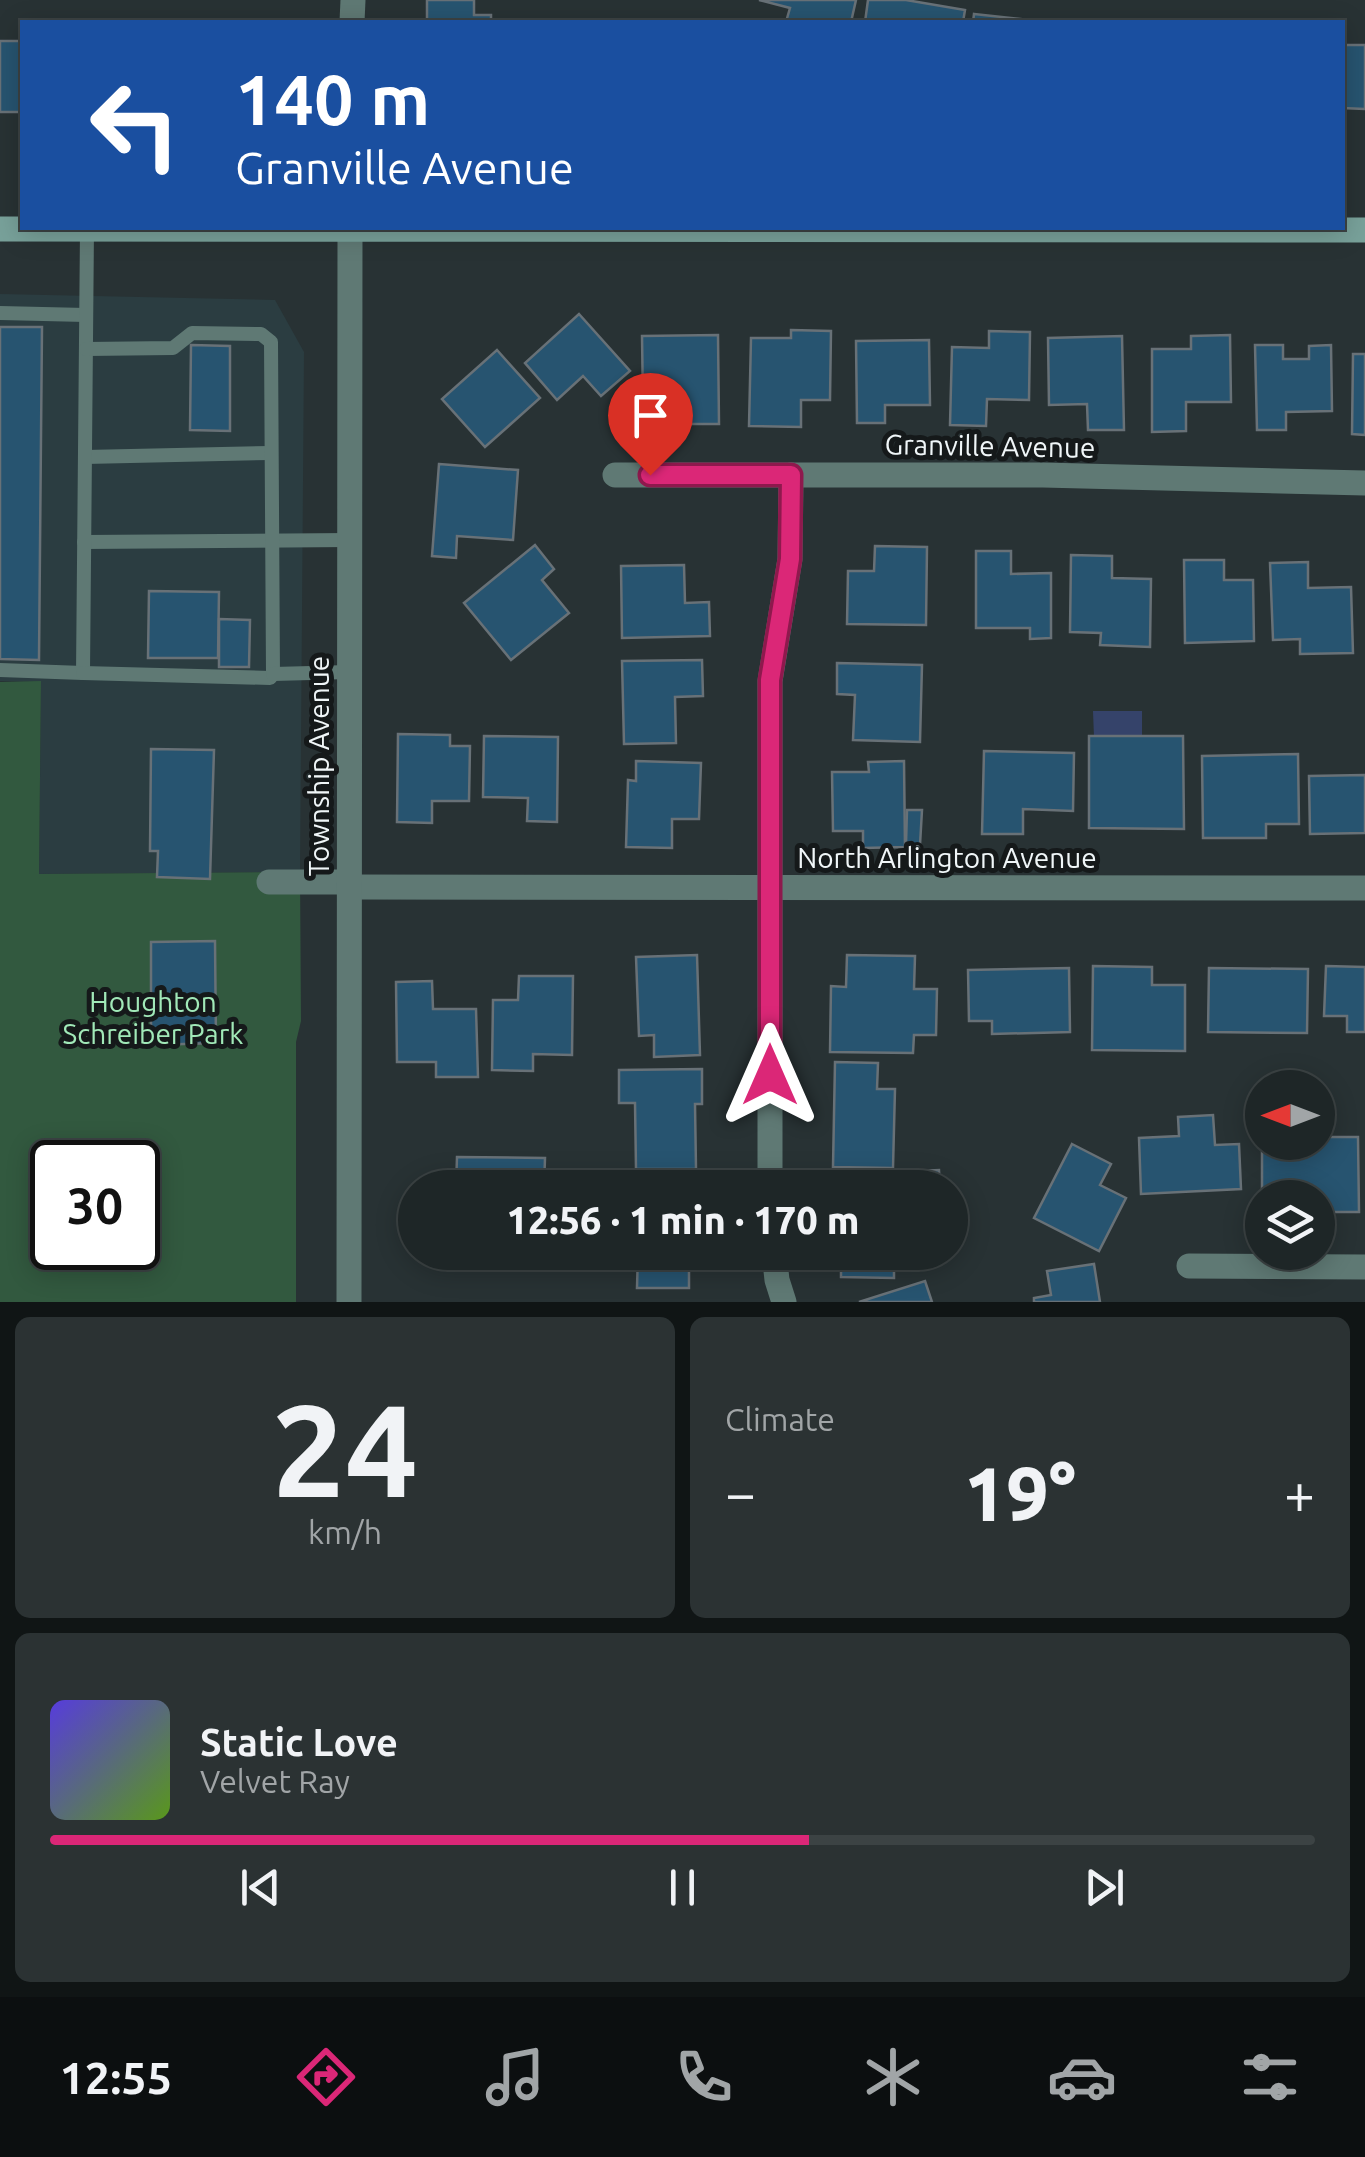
<!DOCTYPE html>
<meta charset="utf-8">
<style>
body{margin:0;font-family:Ubuntu,sans-serif;background:#2b3233;color:#f1f3f6;height:100vh;display:flex;flex-direction:column;font-size:38px;white-space:nowrap}
*{box-sizing:border-box;margin:0}
p{font-size:32px;color:#a1a5a7}
.icon{flex:none;width:55px;height:55px;fill:none;stroke:currentColor;stroke-width:2;stroke-linecap:round;stroke-linejoin:round}
.map{position:relative;height:1302px;overflow:hidden}
.details{display:flex;flex-direction:column;gap:15px;padding:15px;background:#101515;flex:1}
.details>*{flex:none}
.hud{position:absolute;left:20px;top:20px;width:1325px;height:210px;border-radius:0px;box-shadow:0 5px 25px #0003,0 0 0 2px #3c4344;background:#1a4fa0;color:#fff;overflow:hidden}
.needle{width:65px;rotate:270deg}
.tools{position:absolute;left:1245px;top:1070px;display:grid;gap:20px}
.tools a{display:grid;place-items:center;width:90px;height:90px;border-radius:50%;background:#1e2627;box-shadow:0 5px 25px #0003,0 0 0 2px #3c4344;font-size:50px}
.speed{position:absolute;left:30px;top:1140px;display:flex;gap:20px;font-size:50px;font-weight:700;text-align:center}
.speed>*{display:grid;place-content:center;width:130px;height:130px;border-radius:50%;background:#1e2627;box-shadow:0 5px 25px #0003,0 0 0 2px #3c4344;line-height:1}
.speed .limit{border:5px solid #111;border-radius:15px;background:#fff;color:#111}
.pin{position:absolute;display:grid;place-items:center;width:85px;height:85px;color:#fff;margin:-102px -42px;border-radius:50% 50% 50% 0;rotate:-45deg;box-shadow:0 0 10px #0007}
.pin .icon{rotate:45deg}
.me{position:absolute;width:110px;margin:-55px;rotate:0deg;stroke-linejoin:round;filter:drop-shadow(0 0 8px #0008)}
.turn{display:flex;align-items:center;gap:35px;height:210px;padding:0 50px;font-size:45px}
.turn .icon{width:130px;height:130px;stroke-width:2.5}
.turn b{display:block;font-size:70px;line-height:85px}
.big{font-size:75px;font-weight:800;line-height:1.1}
.details .widget{flex:1;display:flex;flex-direction:column;justify-content:center;gap:15px;min-width:0;padding:0 35px;border-radius:15px;background:#2b3233}
.details .dial{align-items:center;gap:0}
.dial b{font-size:130px;line-height:1}
.song{display:flex;align-items:center;gap:30px}
.cover{width:120px;height:120px;border-radius:15px;background:linear-gradient(135deg,hsl(250 70% 55%),hsl(90 70% 35%))}
.played{height:10px;border-radius:5px;background:linear-gradient(90deg,#db2777 60%,#3c4344 60%)}
.keys{display:flex;justify-content:space-around;direction:ltr}
.heat{display:flex;justify-content:space-between;align-items:center;font-size:55px;direction:ltr}
.details .tiles{flex:1;display:grid;gap:15px;grid-template-columns:1fr 1fr}
.widget:last-child{grid-column:span 2}
.trip{position:absolute;left:398px;top:1170px;width:570px;height:100px;border-radius:50px;background:#1e2627;box-shadow:0 5px 25px #0003,0 0 0 2px #3c4344;font-weight:800;line-height:100px;text-align:center}
.tabs{display:flex;height:160px;justify-content:space-around;align-items:center;background:#0c0f10;color:#a1a5a7}
.tabs .icon{width:70px;height:70px}
.tabs .selected{color:#db2777}
.tabs b{font-size:45px;color:#f1f3f6}
.map>svg:first-child{display:block}
.built{fill:#2b3d41}
.green{fill:#32593f;fill-rule:evenodd}
.water{fill:#35436a}
.building{fill:#275470;stroke:#687177;stroke-width:2.5}
.lines{fill:none;stroke-linecap:round;stroke-linejoin:round}
.lane{stroke:#5f7974;stroke-width:14}
.street{stroke:#5f7974;stroke-width:25}
.secondary{stroke:#78a19a;stroke-width:25}
.route-casing{stroke:#8e194d;stroke-width:25}
.route{stroke:#db2777;stroke-width:18}
.labels{text-anchor:middle;stroke-width:10;stroke-linejoin:round;paint-order:stroke}
.street-label{font-size:28px;fill:#f0f6f8;stroke:#15191a}
.park-label{font-size:28px;fill:#a1e9b8;stroke:#15191a}
</style>
<div class="map">
<svg width="1365" height="1302" viewBox="0 0 1365 1302">
<rect width="100%" height="100%" fill="#283234"/>
<polygon class="built" points="0,294 275,300 304,352 300,872 39,874 41,682 0,681"/>
<path class="green" d="M41,681L39,874L300,872L301,1021L296,1042V1302H0V682ZM52,1162H138V1248H52Z"/>
<polygon class="water" points="1093,711 1142,711 1142,736 1094,737"/>
<g class="building">
<polygon points="427,0 474,0 474,15 491,15 491,22 427,22"/>
<polygon points="759,0 856,0 851,22 786,22 790,8"/>
<polygon points="868,0 906,0 965,10 963,22 865,22"/>
<polygon points="974,14 1047,22 973,22"/>
<rect x="0" y="41" width="22" height="71"/>
<polygon points="1342,45 1365,45 1365,109 1342,108"/>
<polygon points="579,314 630,371 601,396 583,376 557,400 525,363"/>
<polygon points="0,327 42,327 39,660 0,659"/>
<polygon points="791,330 831,331 830,400 801,400 801,427 749,426 751,338 791,338"/>
<polygon points="989,331 1030,332 1029,400 987,399 986,426 950,425 952,347 989,348"/>
<polygon points="718,335 719,424 683,424 683,402 643,403 642,336"/>
<polygon points="1230,335 1231,402 1186,402 1186,431 1152,432 1152,349 1191,349 1191,336"/>
<polygon points="1122,336 1124,430 1088,430 1087,404 1049,405 1048,338"/>
<polygon points="929,340 930,405 885,405 885,423 857,423 856,341"/>
<polygon points="191,345 230,346 230,431 190,430"/>
<polygon points="1255,345 1283,345 1283,359 1309,359 1309,346 1331,345 1332,411 1286,412 1286,430 1257,430"/>
<polygon points="497,350 540,398 485,447 442,399"/>
<polygon points="1353,354 1365,354 1365,435 1352,434"/>
<polygon points="439,464 518,470 513,540 457,536 456,558 432,556"/>
<polygon points="535,545 554,569 542,580 569,613 511,660 464,603"/>
<polygon points="875,546 927,547 926,625 847,624 848,571 874,571"/>
<polygon points="976,551 1011,551 1011,574 1051,573 1051,638 1030,639 1030,628 976,628"/>
<polygon points="1071,555 1112,556 1112,578 1151,579 1150,647 1100,645 1101,633 1070,632"/>
<polygon points="1184,560 1224,560 1224,580 1253,580 1254,641 1185,643"/>
<polygon points="1308,562 1308,588 1351,587 1353,653 1300,654 1300,639 1273,640 1270,563"/>
<polygon points="684,565 685,603 709,602 710,636 622,638 621,566"/>
<polygon points="149,591 219,592 218,658 148,658"/>
<polygon points="219,619 250,620 249,667 219,667"/>
<polygon points="702,660 703,696 675,697 676,743 624,744 622,661"/>
<polygon points="837,663 922,665 920,742 853,740 855,695 837,694"/>
<polygon points="398,734 450,735 450,746 470,746 469,801 432,801 432,823 397,822"/>
<polygon points="484,736 558,737 557,822 527,821 528,798 483,797"/>
<polygon points="1089,736 1183,736 1184,829 1089,828"/>
<polygon points="151,749 214,750 210,879 157,877 158,851 150,851"/>
<polygon points="984,751 1074,753 1073,811 1023,809 1023,834 982,834"/>
<polygon points="1298,754 1299,824 1266,824 1266,838 1203,838 1202,756"/>
<polygon points="636,761 701,763 699,819 672,819 672,848 626,847 628,780 636,781"/>
<polygon points="904,761 905,847 863,848 863,831 833,831 832,772 869,772 868,762"/>
<polygon points="1365,775 1365,833 1310,834 1309,776"/>
<polygon points="907,810 922,810 920,845 906,844"/>
<polygon points="215,941 216,1043 151,1045 151,942"/>
<polygon points="697,955 700,1055 654,1057 654,1035 639,1036 636,957"/>
<polygon points="847,955 915,956 914,989 937,989 936,1035 914,1035 913,1053 830,1052 831,986 846,987"/>
<polygon points="1093,966 1152,967 1152,985 1185,985 1185,1051 1092,1050"/>
<polygon points="1326,966 1365,967 1365,1032 1347,1032 1347,1016 1324,1016"/>
<polygon points="1069,968 1070,1032 992,1034 992,1021 969,1021 968,970"/>
<polygon points="1209,968 1308,969 1307,1033 1208,1032"/>
<polygon points="519,976 573,976 572,1055 533,1054 533,1071 492,1070 493,1000 518,1000"/>
<polygon points="432,981 433,1009 476,1009 478,1077 436,1077 436,1062 397,1062 396,982"/>
<polygon points="835,1062 878,1063 877,1089 895,1089 893,1168 833,1167"/>
<polygon points="702,1069 702,1104 695,1104 696,1169 636,1169 635,1103 619,1103 619,1070"/>
<polygon points="1213,1115 1215,1145 1239,1144 1241,1189 1141,1194 1139,1138 1179,1136 1178,1117"/>
<polygon points="1262,1137 1262,1142 1318,1142 1318,1137 1358,1137 1359,1212 1318,1212 1318,1198 1262,1198 1262,1209"/>
<polygon points="1072,1144 1111,1164 1100,1185 1126,1198 1099,1251 1034,1218"/>
<polygon points="457,1157 545,1158 544,1188 456,1188"/>
<polygon points="939,1170 940,1188 898,1188 897,1172"/>
<polygon points="831,1176 879,1176 878,1188 831,1188"/>
<polygon points="455,1252 544,1252 544,1261 455,1259"/>
<polygon points="638,1252 700,1252 700,1256 689,1256 689,1288 637,1288"/>
<polygon points="841,1252 894,1252 894,1278 841,1277"/>
<polygon points="1094,1264 1100,1302 1034,1302 1034,1298 1051,1295 1047,1271"/>
<polygon points="925,1281 932,1302 859,1302"/>
</g>
<g class="lines">
<g class="lane">
<polyline points="0,313 86,315"/>
<polyline points="85,457 270,453"/>
<polyline points="84,542 350,540"/>
<polyline points="0,670 83,673 87,229"/>
<polyline points="83,673 270,678 273,674 271,342 261,334 192,333 173,348 86,349"/>
<polyline points="273,674 349,672"/>
</g>
<g class="street">
<polyline points="352,22 353,0"/>
<polyline points="615,475 1043,475 1365,483"/>
<polyline points="269,882 349,882"/>
<polyline points="349,887 1365,888"/>
<polyline points="770,1188 770,681 790,559 791,475"/>
<polyline points="774,1252 777,1280 784,1302"/>
<polyline points="1189,1266 1365,1267"/>
<polyline points="349,1302 350,228"/>
</g>
<polyline class="secondary" points="0,229 1365,230"/>
</g>
<g class="lines">
<defs>
<polyline id="route" points="650,475 791,475 790,559 770,680 770,1075"/>
</defs>
<use href="#route" class="route-casing"/>
<use href="#route" class="route"/>
</g>
<g class="labels">
<g class="street-label">
<text transform="translate(990 446) rotate(1)" y="10">Granville Avenue</text>
<text transform="translate(319 766) rotate(-90)" y="10">Township Avenue</text>
<text x="947" y="868">North Arlington Avenue</text>
</g>
<g class="park-label">
<text x="153" y="1012">Houghton<tspan x="153" dy="32">Schreiber Park</tspan></text>
</g>
</g>
</svg>
<div class="tools">
<a><svg class="needle" viewBox="-14 -14 28 28"><path d="M0-13l5 13h-10z" fill="#e53935"/><path d="M0 13l5-13h-10z" fill="#a1a5a7"/></svg></a>
<a><svg class="icon" aria-label="layers" viewBox="0 0 24 24"><path d="M12 4l9 5-9 5-9-5zM3 14l9 5 9-5"/></svg></a>
</div>
<div class="speed"><div class="limit">30</div></div>
<div class="pin" style="left:650px;top:475px;background:#d93025"><svg class="icon" aria-label="arrive" viewBox="0 0 24 24"><path d="M6 21V4h12l-3 4 3 4H6"/></svg></div>
<svg class="me" style="left:770px;top:1075px" viewBox="-20 -20 40 40"><path d="M0-17L14 15 0 8-14 15z" fill="#db2777" stroke="#fff" stroke-width="4"/></svg>
<div class="trip">12:56 · 1 min · 170 m</div>
<div class="hud">
<div class="turn"><svg class="icon" aria-label="left" viewBox="0 0 24 24"><path d="M17 20v-9H6M10 6l-5 5 5 5"/></svg><div><b>140 m</b>Granville Avenue</div></div>
</div>
</div>
<section class="details">
<div class="tiles">
<div class="widget dial"><b>24</b><p>km/h</p></div>
<div class="widget"><p>Climate</p>
<div class="heat"><a>−</a><b class="big">19°</b><a>+</a></div>
</div>
<div class="widget">
<div class="song"><i class="cover"></i><div><b>Static Love</b><p>Velvet Ray</p></div></div>
<div class="played"></div>
<div class="keys"><svg class="icon" aria-label="previous" viewBox="0 0 24 24"><path d="M18 5L8 12l10 7zM5 5v14"/></svg><svg class="icon" aria-label="pause" viewBox="0 0 24 24"><path d="M8 5v14M16 5v14"/></svg><svg class="icon" aria-label="next" viewBox="0 0 24 24"><path d="M6 5l10 7-10 7zM19 5v14"/></svg></div>
</div>
</div>
</section>
<nav class="tabs">
<b>12:55</b>
<svg class="icon selected" aria-label="directions" viewBox="0 0 24 24"><path d="M12 3l9 9-9 9-9-9zM9 14v-3h6M13 9l2 2-2 2"/></svg>
<svg class="icon" aria-label="music" viewBox="0 0 24 24"><path d="M9 18V5l10-2v13"/><circle cx="6" cy="18" r="3"/><circle cx="16" cy="16" r="3"/></svg>
<svg class="icon" aria-label="phone" viewBox="0 0 24 24"><path d="M5 4h4l2 5-3 2q2 4 5 5l2-3 5 2v4C11 20 4 13 5 4z"/></svg>
<svg class="icon" aria-label="climate" viewBox="0 0 24 24"><path d="M12 3v18M4 7l16 10M4 17L20 7"/></svg>
<svg class="icon" aria-label="car" viewBox="0 0 24 24"><path d="M5 17H2v-5l4-1 3-4h7l3 4 3 1v5h-3M9 17h6M6 11h13"/><circle cx="7" cy="17" r="2"/><circle cx="17" cy="17" r="2"/></svg>
<svg class="icon" aria-label="filters" viewBox="0 0 24 24"><path d="M4 7h16M4 17h16"/><circle cx="9" cy="7" r="2"/><circle cx="15" cy="17" r="2"/></svg>
</nav>
